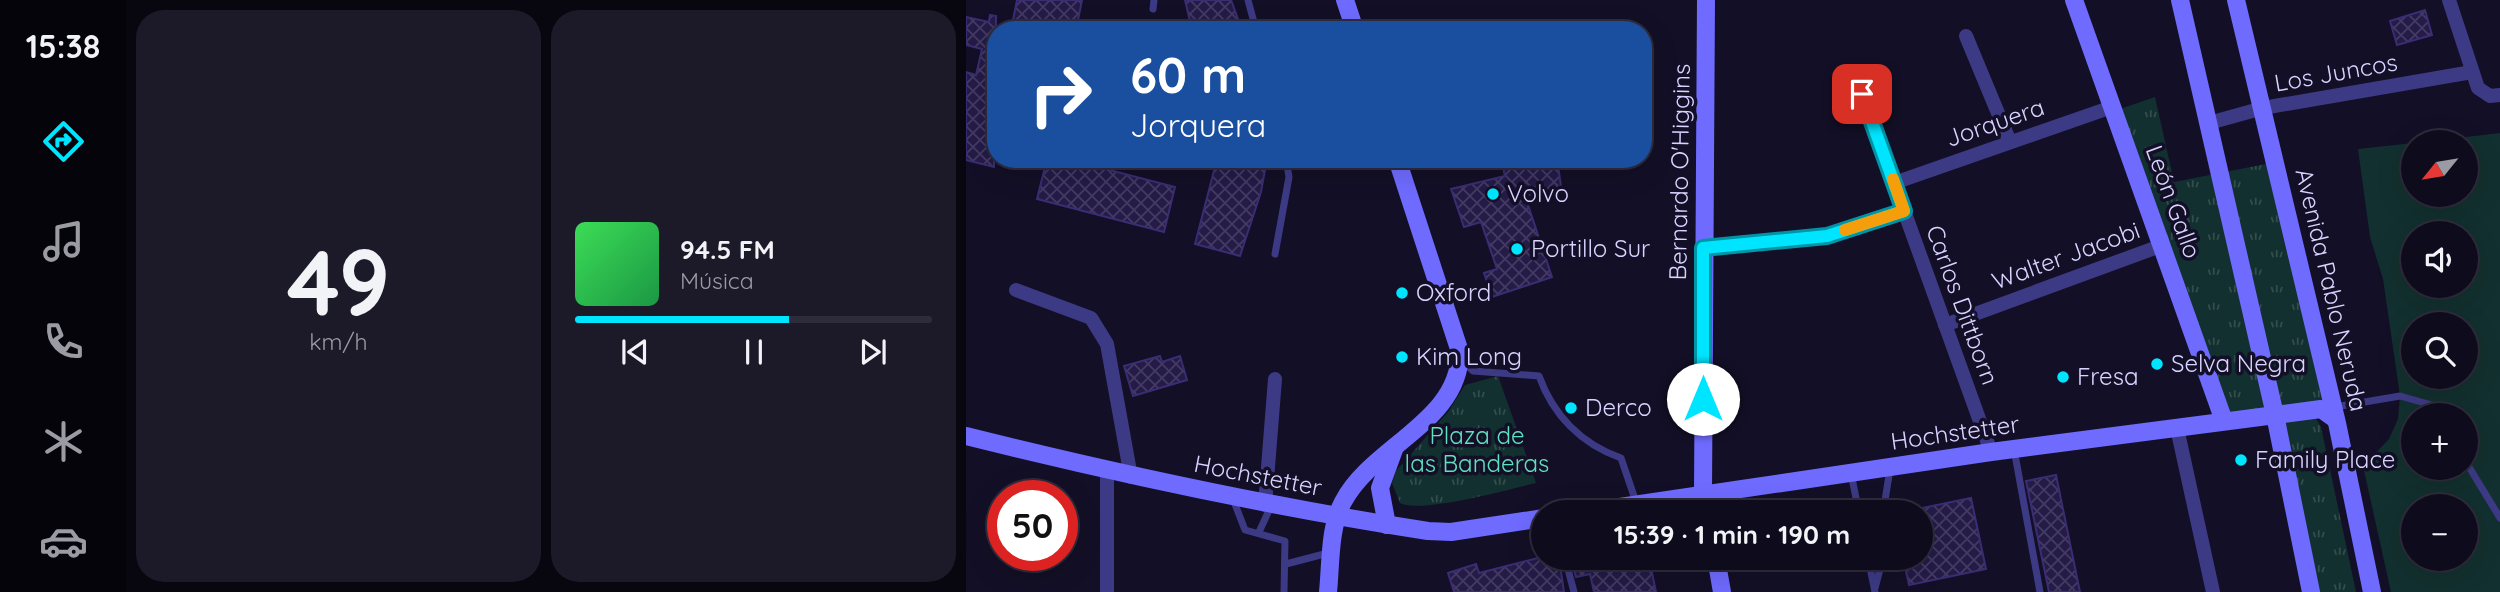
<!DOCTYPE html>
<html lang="es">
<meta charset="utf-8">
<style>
body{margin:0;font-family:Quicksand,sans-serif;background:#1c1929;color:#f1f3f6;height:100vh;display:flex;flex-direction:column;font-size:26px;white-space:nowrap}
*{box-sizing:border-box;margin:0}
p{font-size:23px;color:#9b9ba3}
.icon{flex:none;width:38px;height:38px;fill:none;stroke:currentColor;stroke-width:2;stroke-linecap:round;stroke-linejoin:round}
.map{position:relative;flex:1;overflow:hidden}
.drawer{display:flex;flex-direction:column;gap:10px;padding:10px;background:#08060f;width:840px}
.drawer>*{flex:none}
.guide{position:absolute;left:21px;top:21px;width:665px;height:147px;border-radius:28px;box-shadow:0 7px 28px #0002,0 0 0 2px #2e2b3b;background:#1a4fa0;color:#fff;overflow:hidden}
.needle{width:46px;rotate:240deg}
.fabs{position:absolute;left:1435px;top:130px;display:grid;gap:14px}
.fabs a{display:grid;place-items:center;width:77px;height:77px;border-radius:50%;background:#0e0b1c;box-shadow:0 7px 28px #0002,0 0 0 2px #2e2b3b;font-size:35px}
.speed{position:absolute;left:21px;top:480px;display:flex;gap:14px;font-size:35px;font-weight:700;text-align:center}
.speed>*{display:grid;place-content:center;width:91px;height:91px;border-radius:50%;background:#0e0b1c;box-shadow:0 7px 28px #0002,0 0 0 2px #2e2b3b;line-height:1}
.speed .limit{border:10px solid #d22;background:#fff;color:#111}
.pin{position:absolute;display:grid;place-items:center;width:60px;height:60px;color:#fff;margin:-30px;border-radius:14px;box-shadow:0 4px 10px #0006}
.me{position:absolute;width:77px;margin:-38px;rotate:0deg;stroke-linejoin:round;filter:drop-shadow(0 0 5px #0008)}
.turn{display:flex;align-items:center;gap:24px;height:147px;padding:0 28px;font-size:32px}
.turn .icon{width:91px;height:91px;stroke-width:2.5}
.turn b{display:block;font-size:49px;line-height:60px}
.drawer .widget{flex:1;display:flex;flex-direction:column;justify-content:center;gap:10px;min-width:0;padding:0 24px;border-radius:28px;background:#1c1929}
.drawer .dial{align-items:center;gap:0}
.dial b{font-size:91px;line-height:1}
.song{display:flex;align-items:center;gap:21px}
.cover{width:84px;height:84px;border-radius:10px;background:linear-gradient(135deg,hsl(130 70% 55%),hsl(140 70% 35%))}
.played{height:7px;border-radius:4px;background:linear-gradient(90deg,#00e5ff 60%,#2e2b3b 60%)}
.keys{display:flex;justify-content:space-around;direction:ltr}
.drawer .tiles{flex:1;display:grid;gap:10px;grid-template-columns:repeat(2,1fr)}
.trip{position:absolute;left:565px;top:500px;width:402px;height:70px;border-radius:35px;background:#0e0b1c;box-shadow:0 7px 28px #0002,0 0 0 2px #2e2b3b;font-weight:700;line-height:70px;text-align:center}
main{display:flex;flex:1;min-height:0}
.dock{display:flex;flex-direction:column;width:126px;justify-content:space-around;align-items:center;background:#06040b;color:#9b9ba3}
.dock .icon{width:49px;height:49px}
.dock .selected{color:#00e5ff}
.dock b{font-size:32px;color:#f1f3f6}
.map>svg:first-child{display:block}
.grass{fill:url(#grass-tufts)}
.garden{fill:#12302f;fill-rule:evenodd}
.building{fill:url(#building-cross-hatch);stroke:#3b2d73;stroke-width:2}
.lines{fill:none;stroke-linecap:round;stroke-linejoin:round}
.lane{stroke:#3d3a85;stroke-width:7}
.street{stroke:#3d3a85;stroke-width:14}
.secondary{stroke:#6f6bff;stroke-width:18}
.route-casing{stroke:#0095a6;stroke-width:18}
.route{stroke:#00e5ff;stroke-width:12}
.slow{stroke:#f59e0b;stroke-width:12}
.poi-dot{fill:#00e5ff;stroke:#130f26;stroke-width:2.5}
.labels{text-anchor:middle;stroke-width:7;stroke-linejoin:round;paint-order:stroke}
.street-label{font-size:24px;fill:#d9d4ff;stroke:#130f26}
.poi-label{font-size:24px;fill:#d9d4ff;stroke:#130f26;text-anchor:start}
.park-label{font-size:24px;fill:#5fe0c0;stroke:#130f26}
</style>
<main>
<nav class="dock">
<b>15:38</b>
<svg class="icon selected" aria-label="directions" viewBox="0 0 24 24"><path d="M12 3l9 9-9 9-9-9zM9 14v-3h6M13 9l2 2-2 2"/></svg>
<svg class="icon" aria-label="music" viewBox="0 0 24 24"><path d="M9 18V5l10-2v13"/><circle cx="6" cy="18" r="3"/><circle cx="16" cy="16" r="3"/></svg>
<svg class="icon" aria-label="phone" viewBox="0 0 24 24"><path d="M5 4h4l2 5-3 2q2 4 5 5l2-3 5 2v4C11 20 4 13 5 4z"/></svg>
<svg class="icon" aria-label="climate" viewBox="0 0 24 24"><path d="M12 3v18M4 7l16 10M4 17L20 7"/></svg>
<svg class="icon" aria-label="car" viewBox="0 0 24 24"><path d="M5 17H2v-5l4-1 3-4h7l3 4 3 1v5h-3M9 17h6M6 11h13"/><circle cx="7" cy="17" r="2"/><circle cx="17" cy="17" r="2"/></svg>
</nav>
<section class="drawer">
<div class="tiles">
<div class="widget dial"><b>49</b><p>km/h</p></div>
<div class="widget">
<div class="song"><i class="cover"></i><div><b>94.5 FM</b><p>Música</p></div></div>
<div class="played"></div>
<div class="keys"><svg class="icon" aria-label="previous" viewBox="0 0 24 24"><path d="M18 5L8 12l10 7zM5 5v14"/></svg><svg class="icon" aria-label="pause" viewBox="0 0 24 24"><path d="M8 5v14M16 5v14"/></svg><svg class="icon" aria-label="next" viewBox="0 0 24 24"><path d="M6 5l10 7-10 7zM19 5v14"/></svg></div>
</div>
</div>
</section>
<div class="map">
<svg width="1534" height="592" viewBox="0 0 1534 592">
<defs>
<pattern id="grass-tufts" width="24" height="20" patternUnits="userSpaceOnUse" patternTransform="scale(1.75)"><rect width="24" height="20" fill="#12302f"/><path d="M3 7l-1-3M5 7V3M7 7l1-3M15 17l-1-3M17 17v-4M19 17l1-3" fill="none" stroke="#344d4e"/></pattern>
<pattern id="building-cross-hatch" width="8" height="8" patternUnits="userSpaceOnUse" patternTransform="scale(1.75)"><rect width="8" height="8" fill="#241b47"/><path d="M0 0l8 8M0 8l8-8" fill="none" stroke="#433b63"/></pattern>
</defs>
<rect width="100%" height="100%" fill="#130f26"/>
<g class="grass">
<polygon points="1189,97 1208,182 1305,163 1362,404 1260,414 1151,110"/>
<path d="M532,376L570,483C544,489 454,514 434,503L426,483L430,471L482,412L499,385Z"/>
<polygon points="1347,414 1355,427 1390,592 1350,592 1313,428 1320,419"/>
</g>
<path class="garden" d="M1534,133V592H1425L1397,466L1423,439L1432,419L1434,396L1417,279L1404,237L1392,149L1447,143V194H1500V142H1457ZM1447,233H1500V285H1447ZM1447,324H1500V376H1447ZM1447,415H1500V467H1447ZM1447,506H1500V558H1447Z"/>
<g class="building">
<polygon points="51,0 116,0 110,30 45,30"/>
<polygon points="219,0 265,0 276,30 226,30"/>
<polygon points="1459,10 1466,35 1431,45 1424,21"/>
<polygon points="24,15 30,16 28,167 0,160 0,72 10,75 16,49 0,45 0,17 23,22"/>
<polygon points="81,159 101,159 209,187 198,232 71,199"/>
<polygon points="251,159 301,159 295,192 274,256 229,244"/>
<polygon points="535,159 591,159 595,186 559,196 586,277 526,297 518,273 531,269 515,222 498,227 485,189 539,176"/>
<polygon points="194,356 196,362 214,356 221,380 167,396 158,366"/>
<polygon points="1090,475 1114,592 1083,592 1060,481"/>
<polygon points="1005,498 1020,569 943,585 938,562 956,558 956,508"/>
<polygon points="572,558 593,558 598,592 488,592 482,573 510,564 513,573"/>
<polygon points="605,558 683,558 690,592 628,592 624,574 610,577"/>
</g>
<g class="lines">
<g class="lane">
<polyline points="282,0 290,30"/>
<polyline points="187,9 188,0"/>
<polyline points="309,254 323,177 320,159"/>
<path d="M495,360L507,371L573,376C587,415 615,444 655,458L670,502"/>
<polyline points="1369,407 1434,396 1466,405 1472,415"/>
<polyline points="1048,449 1074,592"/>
<polyline points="1500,462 1534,518"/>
<polyline points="885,473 893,513"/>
<polyline points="267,499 279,530 319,541 318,592"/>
<polyline points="917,513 924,469"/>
<polyline points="293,532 305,506"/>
<polyline points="599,558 608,592"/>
<polyline points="902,558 909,592"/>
<polyline points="320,564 362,553"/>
<polyline points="909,588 917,558"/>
</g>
<g class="street">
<polyline points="1483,0 1512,88 1524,96 1534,95"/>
<polyline points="1000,36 1044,142"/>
<polyline points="896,94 1025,452"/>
<polyline points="1243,123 1297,108 1506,72"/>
<polyline points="928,183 1146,107"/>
<polyline points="737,248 861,236 938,211"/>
<polyline points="50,290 125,318 141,344 165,477"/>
<polyline points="979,325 1197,245"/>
<polyline points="1211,428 1247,592"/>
<polyline points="299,505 309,379"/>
<polyline points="141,592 141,471"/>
</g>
<g class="secondary">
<polyline points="379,0 389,30"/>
<polyline points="740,0 737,494 741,513"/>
<polyline points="1108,0 1258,421"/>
<polyline points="1214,0 1309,415 1345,592"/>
<polyline points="1270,0 1371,423 1406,592"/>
<path d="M0,436C153,474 306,507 462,531L485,532L578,518"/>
<polyline points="613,513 1025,452 1355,409 1369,419"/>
<polyline points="421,525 414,488 429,447"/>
<polyline points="750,558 756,592"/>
<path d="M362,592C365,563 363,528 377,502C406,446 494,422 494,352L431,159"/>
</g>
</g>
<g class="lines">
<defs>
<polyline id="route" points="737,399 737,248 861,236 938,211 896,94"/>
</defs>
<use href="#route" class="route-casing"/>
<use href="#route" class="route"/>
<polyline class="slow" points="879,230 938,211 927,179"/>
</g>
<g class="poi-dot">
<circle cx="527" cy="194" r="7"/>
<circle cx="551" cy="249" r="7"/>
<circle cx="436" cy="293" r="7"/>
<circle cx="436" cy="357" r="7"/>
<circle cx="1191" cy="364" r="7"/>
<circle cx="1097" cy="377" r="7"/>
<circle cx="605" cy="408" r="7"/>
<circle cx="1275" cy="460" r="7"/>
</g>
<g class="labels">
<g class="street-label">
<text transform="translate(1370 73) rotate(-10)" y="8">Los Juncos</text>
<text transform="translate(1029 123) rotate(-19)" y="8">Jorquera</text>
<text transform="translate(714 172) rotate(-89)" y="8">Bernardo O'Higgins</text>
<text transform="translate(1207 202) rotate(70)" y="8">León Gallo</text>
<text transform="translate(1100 256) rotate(-20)" y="8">Walter Jacobi</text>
<text transform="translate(1365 290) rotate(77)" y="8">Avenida Pablo Neruda</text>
<text transform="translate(996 305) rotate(70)" y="8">Carlos Dittborn</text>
<text transform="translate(989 433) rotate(-8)" y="8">Hochstetter</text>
<text transform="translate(292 476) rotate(11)" y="8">Hochstetter</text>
</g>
<g class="poi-label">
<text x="541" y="202">Volvo</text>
<text x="565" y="257">Portillo Sur</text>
<text x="450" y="301">Oxford</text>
<text x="450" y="365">Kim Long</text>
<text x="1205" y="372">Selva Negra</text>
<text x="1111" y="385">Fresa</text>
<text x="619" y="416">Derco</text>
<text x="1289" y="468">Family Place</text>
</g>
<g class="park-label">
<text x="511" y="444">Plaza de<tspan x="511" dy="28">las Banderas</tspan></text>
</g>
</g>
</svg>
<div class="fabs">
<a><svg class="needle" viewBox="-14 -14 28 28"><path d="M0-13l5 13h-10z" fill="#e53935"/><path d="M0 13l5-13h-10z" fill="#9b9ba3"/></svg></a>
<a><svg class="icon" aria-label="sound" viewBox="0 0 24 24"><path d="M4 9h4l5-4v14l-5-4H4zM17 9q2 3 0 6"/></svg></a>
<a><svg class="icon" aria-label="search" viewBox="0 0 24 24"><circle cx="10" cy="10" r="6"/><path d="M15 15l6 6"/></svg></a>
<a>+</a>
<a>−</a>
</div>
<div class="speed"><div class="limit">50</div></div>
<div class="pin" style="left:896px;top:94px;background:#d93025"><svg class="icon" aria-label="arrive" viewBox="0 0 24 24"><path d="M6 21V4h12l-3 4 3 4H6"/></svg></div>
<svg class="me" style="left:737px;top:399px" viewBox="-20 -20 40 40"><circle r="19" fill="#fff"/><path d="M0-13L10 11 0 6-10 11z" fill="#00e5ff"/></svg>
<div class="trip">15:39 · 1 min · 190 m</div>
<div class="guide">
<div class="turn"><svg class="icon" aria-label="right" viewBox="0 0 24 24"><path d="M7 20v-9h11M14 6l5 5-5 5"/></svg><div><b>60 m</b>Jorquera</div></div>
</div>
</div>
</main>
